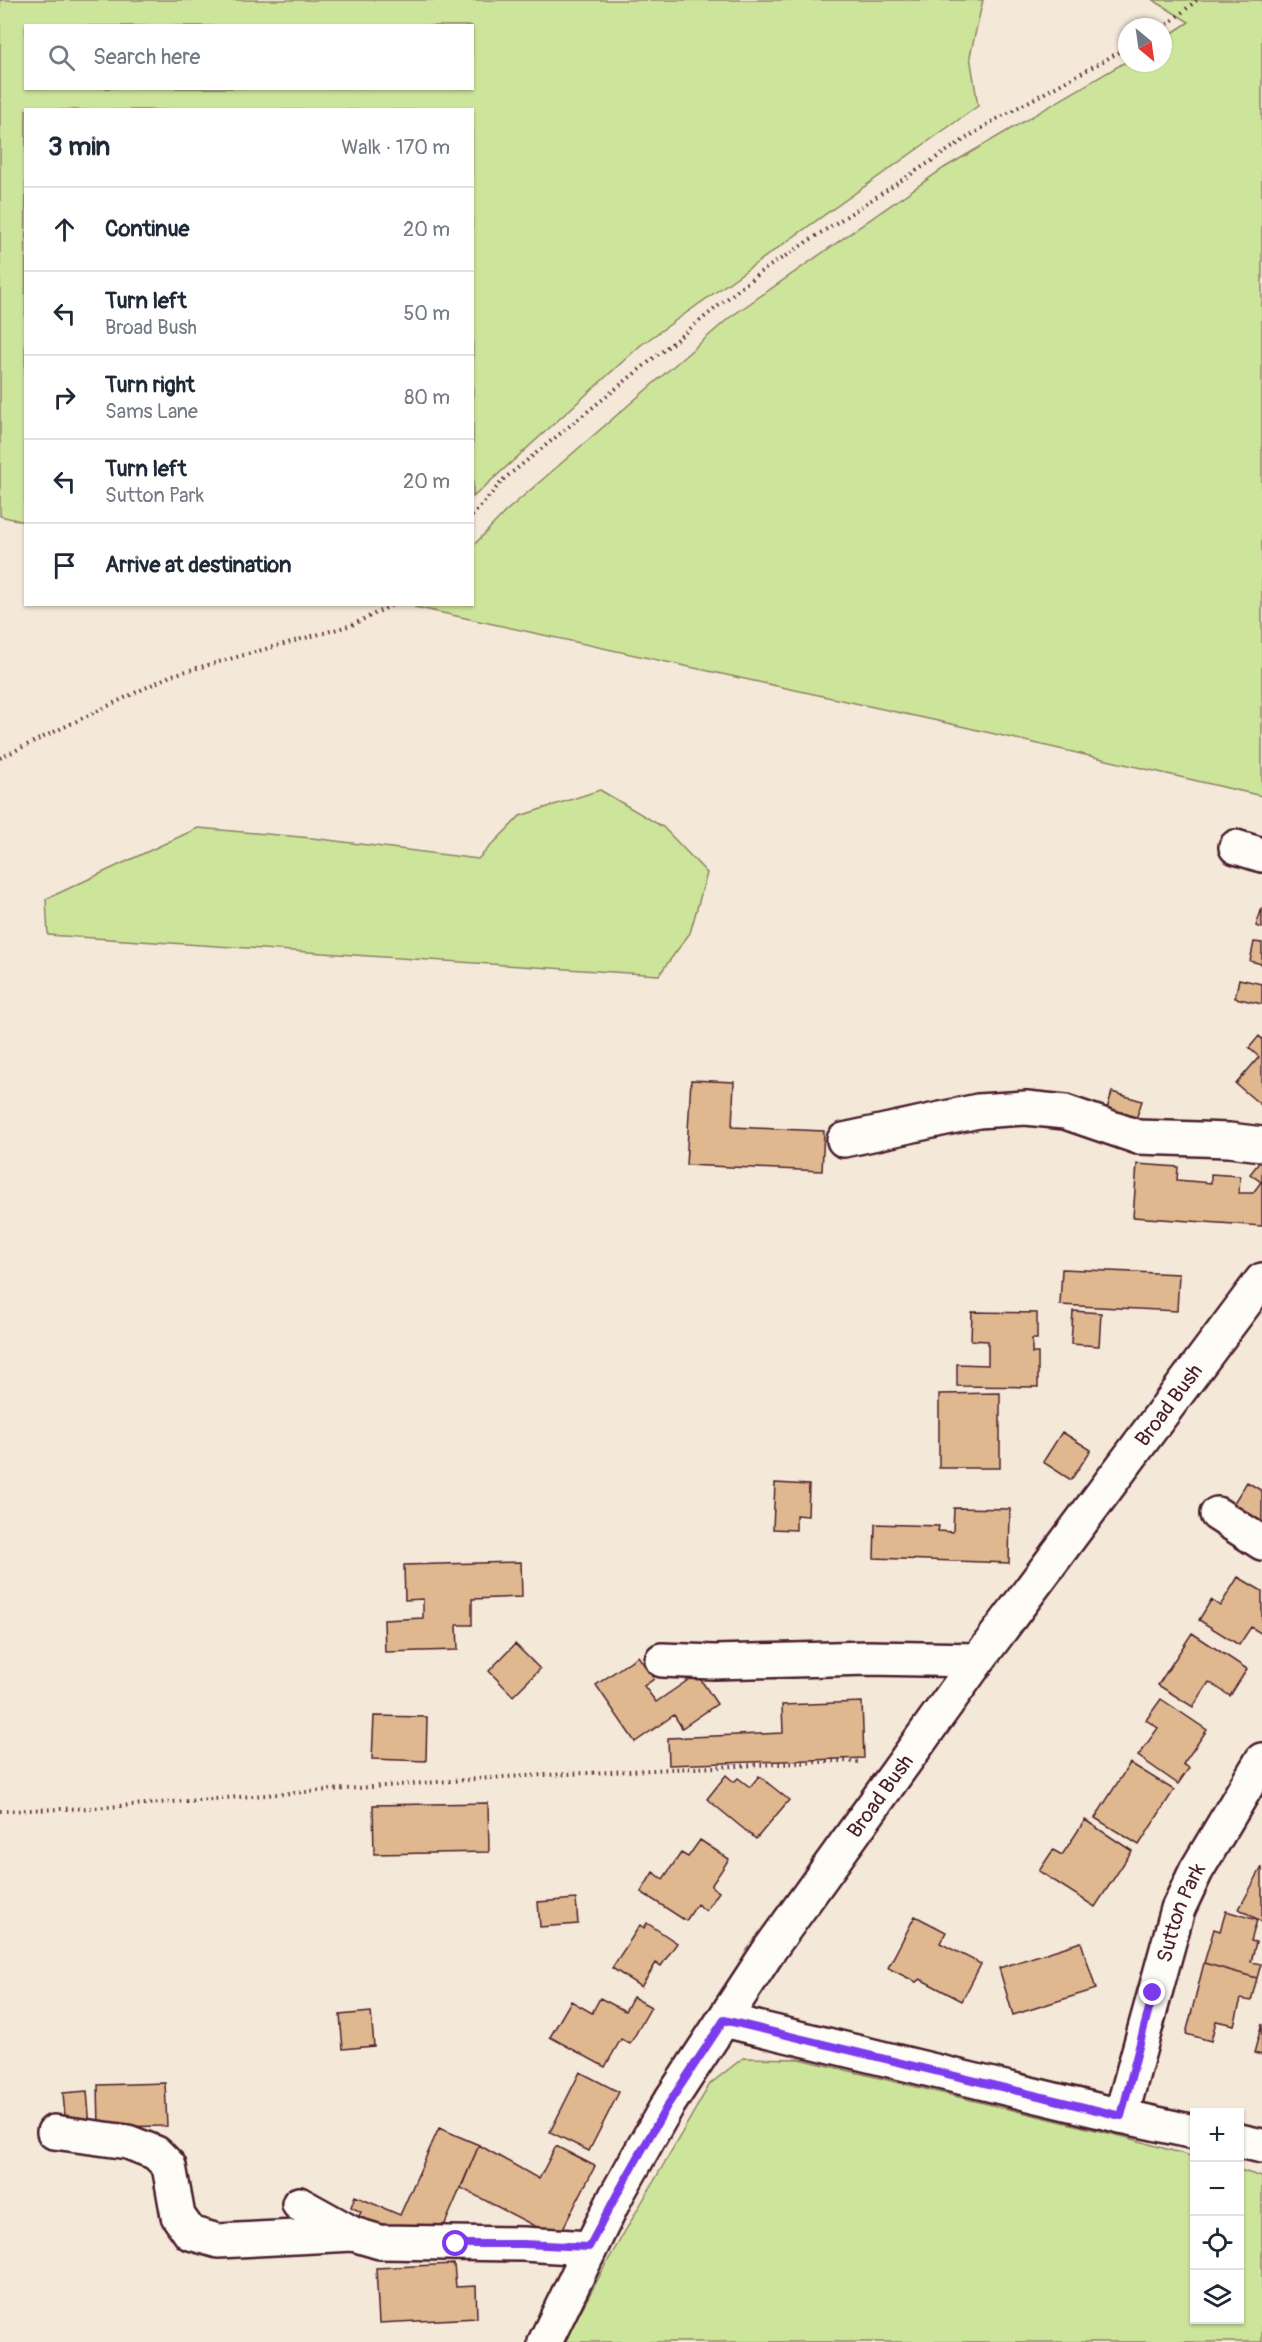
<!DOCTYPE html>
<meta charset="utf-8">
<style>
body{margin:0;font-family:Pangolin,sans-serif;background:#f6f6f7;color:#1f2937}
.controls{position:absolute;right:18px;bottom:18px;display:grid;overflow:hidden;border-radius:0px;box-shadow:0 2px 4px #0004}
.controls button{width:54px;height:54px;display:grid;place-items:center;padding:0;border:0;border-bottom:2px solid #e0e1e3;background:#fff;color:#1f2937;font:30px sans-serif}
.compass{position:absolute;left:1118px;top:18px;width:54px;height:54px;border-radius:50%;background:#fff;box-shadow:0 2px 4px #0004;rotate:151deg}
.stop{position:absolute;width:18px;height:18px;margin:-14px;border:4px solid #7c3aed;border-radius:50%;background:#fff}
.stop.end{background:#7c3aed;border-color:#fff;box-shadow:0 2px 6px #0008}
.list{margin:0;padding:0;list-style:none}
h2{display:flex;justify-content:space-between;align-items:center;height:78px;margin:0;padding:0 24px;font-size:26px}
h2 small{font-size:20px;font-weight:400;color:#747a83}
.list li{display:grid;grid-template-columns:39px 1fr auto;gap:18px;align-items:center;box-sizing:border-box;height:84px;padding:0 24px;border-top:2px solid #e0e1e3}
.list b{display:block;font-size:22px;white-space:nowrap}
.list p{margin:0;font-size:20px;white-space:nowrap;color:#747a83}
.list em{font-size:20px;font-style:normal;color:#747a83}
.icon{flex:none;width:33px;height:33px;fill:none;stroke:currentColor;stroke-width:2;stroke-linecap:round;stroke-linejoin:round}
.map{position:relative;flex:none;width:1262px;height:2342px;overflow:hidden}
.search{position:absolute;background:#fff;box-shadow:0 2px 4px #0004;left:24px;top:24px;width:450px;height:66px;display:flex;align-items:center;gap:15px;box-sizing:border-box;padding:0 21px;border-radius:0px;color:#747a83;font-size:22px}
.panel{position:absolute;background:#fff;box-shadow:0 2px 4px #0004;left:24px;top:108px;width:450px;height:498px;border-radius:0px}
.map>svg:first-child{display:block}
.green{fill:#cde59b;stroke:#8c8263;stroke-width:1.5;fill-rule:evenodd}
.building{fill:#dfb890;stroke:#4a1f2b;stroke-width:1.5}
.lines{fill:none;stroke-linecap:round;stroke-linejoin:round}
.minor-casing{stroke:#4a1f2b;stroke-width:38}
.major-casing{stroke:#4a1f2b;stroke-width:38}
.path{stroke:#4a1f2b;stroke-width:4;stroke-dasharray:1.5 4.5;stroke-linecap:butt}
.minor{stroke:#fdfcf7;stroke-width:33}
.major{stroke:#fdfcf7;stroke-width:33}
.route{stroke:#7c3aed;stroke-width:8}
.labels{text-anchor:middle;stroke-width:4.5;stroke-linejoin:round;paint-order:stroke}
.street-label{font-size:21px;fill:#4a1f2b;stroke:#fdfcf7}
</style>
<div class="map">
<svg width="1262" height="2342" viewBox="0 0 1262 2342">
<rect width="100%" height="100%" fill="#f4e8d8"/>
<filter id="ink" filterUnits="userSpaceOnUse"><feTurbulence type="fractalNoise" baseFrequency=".0167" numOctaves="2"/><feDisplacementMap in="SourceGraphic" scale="12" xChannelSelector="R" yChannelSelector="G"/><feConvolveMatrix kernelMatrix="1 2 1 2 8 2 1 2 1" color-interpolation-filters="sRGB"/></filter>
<g filter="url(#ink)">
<path class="green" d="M0,0H983L970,56L978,106L641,345L473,497L472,110H26L25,522L0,516ZM26,26H472V88H26Z
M1153,0H1262V796L956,725L415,607L418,604H472L473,546L505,512L729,318L944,168L1127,61V63H1163V39L1189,22Z
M600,790L663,827L707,873L690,933L659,975L48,935L46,899L198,828L312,838L478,859L520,816Z
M743,2058L800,2059L1129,2138L1194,2157V2320H1240V2170L1262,2177V2342H564L605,2266L710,2084Z"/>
<path class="building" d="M1262,908V928L1256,926Z
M1254,942L1262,943V964L1250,961Z
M1239,979L1262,984V1004L1235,998Z
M1259,1036L1262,1039V1106L1236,1084L1259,1057L1249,1048Z
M691,1080L734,1082L732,1127L824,1131L822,1171L686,1165Z
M1112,1092L1142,1101L1133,1128L1104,1119Z
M1262,1159V1226L1133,1217L1137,1164L1178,1167L1177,1180L1211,1183V1174L1240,1176L1239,1193H1253L1261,1182L1250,1174Z
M1062,1269L1179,1274L1177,1311L1060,1305Z
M1073,1311L1101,1313L1099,1346L1071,1344Z
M972,1312L1037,1313V1339H1032V1353H1038V1387L957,1386V1364L988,1365V1341L971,1340Z
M1000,1393V1468H939V1394Z
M1062,1432L1091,1450L1071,1480L1043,1462Z
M1247,1482L1262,1491V1523L1233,1504Z
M775,1483L809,1485L808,1516L796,1515V1530L773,1529Z
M954,1508L1010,1509L1009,1563L874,1558L875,1524L939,1526L938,1531L953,1532Z
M521,1562L522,1597L472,1599V1625H457L458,1650L385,1652L384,1620L423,1618V1599L405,1600L404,1565Z
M1238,1577L1262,1591V1634L1251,1627L1239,1645L1199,1620L1211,1600L1220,1606Z
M1192,1633L1247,1669L1230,1696L1209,1682L1193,1707L1158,1685Z
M515,1644L540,1669L513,1696L489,1671Z
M638,1656L654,1679L644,1686L656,1702L697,1674L717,1704L682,1728L674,1715L635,1742L596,1685Z
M1161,1699L1207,1730L1183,1764L1189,1768L1178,1784L1138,1756L1158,1728L1146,1720Z
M862,1702L864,1758L669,1765L668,1738L783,1733L782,1705Z
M374,1716L427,1717L426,1761L372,1759Z
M1130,1763L1174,1790L1139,1845L1095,1818Z
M726,1775L734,1782L738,1778L750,1787L759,1776L789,1800L756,1839L707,1799Z
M488,1803L489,1852L374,1854L373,1805Z
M1085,1820L1132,1851L1095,1907L1039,1871L1053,1850L1062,1855Z
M700,1840L729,1859L711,1886L719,1892L706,1911L697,1904L686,1921L641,1892L653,1872L663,1879L681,1853L688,1857Z
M1262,1867V1922L1239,1909Z
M576,1899L578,1924L540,1927L538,1902Z
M1226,1911L1257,1920L1251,1941L1256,1942L1251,1962L1261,1964L1257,1978L1204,1963L1214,1929L1220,1931Z
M915,1916L946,1932L940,1943L981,1964L962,2001L920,1979L916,1982L888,1968Z
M647,1923L677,1943L661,1966L656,1963L641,1987L612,1968L640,1925L644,1928Z
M1081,1942L1096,1989L1013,2015L999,1968Z
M1204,1963L1257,1978L1251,2001L1241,1999L1234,2025L1216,2021L1211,2041L1186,2034Z
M633,1997L651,2007L630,2044L621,2039L605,2067L550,2037L571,2001L592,2013L600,1998L625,2011Z
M371,2012L374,2046L343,2049L340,2015Z
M1262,2024V2055L1254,2053Z
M580,2072L619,2092L589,2151L550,2132Z
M165,2083L167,2126L99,2127L98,2085Z
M87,2091L90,2127L66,2129L63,2093Z
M439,2128L479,2145L438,2240L402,2237L358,2218L361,2212L351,2207L355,2196L400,2215Z
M479,2145L539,2179L556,2146L595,2166L558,2238L461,2188Z
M454,2264L456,2287L476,2286L477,2318L379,2323L376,2268Z"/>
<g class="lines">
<defs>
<g id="minor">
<path d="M1236,847L1262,855"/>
<path d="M844,1140L978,1111L1026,1108L1065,1112L1138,1137L1229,1140L1262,1144"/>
<path d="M1217,1514L1262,1543"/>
<path d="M662,1660L714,1662L869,1658L978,1660"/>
<path d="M724,2020L1121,2116L1194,2132"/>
<path id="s1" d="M1121,2116L1178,1909L1196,1871L1262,1760"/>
<path d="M54,2132L128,2142L156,2153L169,2166L178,2216L190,2233L218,2241L353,2234"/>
<path d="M1240,2141L1262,2146"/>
<path d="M299,2204L353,2234L380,2242L523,2244L589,2248"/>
</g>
<g id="major">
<path id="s2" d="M545,2342L616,2196L667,2106L770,1949L978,1660L1262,1280"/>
</g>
</defs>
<use href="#minor" class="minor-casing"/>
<use href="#major" class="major-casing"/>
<path class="path" d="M1163,28L1197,0
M472,516L504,479L759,273L993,121L1127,48
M0,758L172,675L352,625L394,604
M0,1811L93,1808L504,1777L842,1761L862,1762"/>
<use href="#minor" class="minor"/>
<use href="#major" class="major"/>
</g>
</g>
<g class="lines" filter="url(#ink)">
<path class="route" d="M456,2244H523L589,2247L616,2196L667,2106L724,2020L1121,2116L1153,1993"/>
</g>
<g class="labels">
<g class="street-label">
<text dy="7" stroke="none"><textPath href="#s2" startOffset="1128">Broad Bush</textPath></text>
<text dy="7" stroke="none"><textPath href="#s2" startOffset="642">Broad Bush</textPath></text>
<text dy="7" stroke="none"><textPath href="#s1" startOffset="212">Sutton Park</textPath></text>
</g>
</g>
</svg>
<div class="controls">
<button>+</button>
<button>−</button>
<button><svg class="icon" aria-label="locate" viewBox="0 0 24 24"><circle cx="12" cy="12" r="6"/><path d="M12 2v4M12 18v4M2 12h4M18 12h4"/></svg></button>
<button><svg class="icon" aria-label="layers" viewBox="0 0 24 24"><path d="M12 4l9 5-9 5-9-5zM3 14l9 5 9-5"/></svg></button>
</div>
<svg class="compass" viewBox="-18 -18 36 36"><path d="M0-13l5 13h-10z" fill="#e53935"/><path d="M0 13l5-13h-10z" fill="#747a83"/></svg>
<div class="stop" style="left:456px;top:2244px"></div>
<div class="stop end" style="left:1153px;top:1993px"></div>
<div class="search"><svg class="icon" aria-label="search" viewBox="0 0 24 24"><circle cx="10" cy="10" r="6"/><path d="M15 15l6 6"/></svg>Search here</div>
<section class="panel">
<h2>3 min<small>Walk · 170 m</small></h2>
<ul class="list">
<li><svg class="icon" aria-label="ahead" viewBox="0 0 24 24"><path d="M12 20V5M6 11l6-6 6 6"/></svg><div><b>Continue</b></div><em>20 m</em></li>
<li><svg class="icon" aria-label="left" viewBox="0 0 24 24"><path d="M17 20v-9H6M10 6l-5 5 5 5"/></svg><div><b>Turn left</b><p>Broad Bush</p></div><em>50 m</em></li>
<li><svg class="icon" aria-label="right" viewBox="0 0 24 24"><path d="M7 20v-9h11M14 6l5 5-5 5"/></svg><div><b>Turn right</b><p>Sams Lane</p></div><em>80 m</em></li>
<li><svg class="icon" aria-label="left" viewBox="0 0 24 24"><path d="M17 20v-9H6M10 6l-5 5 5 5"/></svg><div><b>Turn left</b><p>Sutton Park</p></div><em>20 m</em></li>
<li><svg class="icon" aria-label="arrive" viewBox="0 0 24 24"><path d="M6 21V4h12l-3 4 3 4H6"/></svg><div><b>Arrive at destination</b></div></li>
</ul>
</section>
</div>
